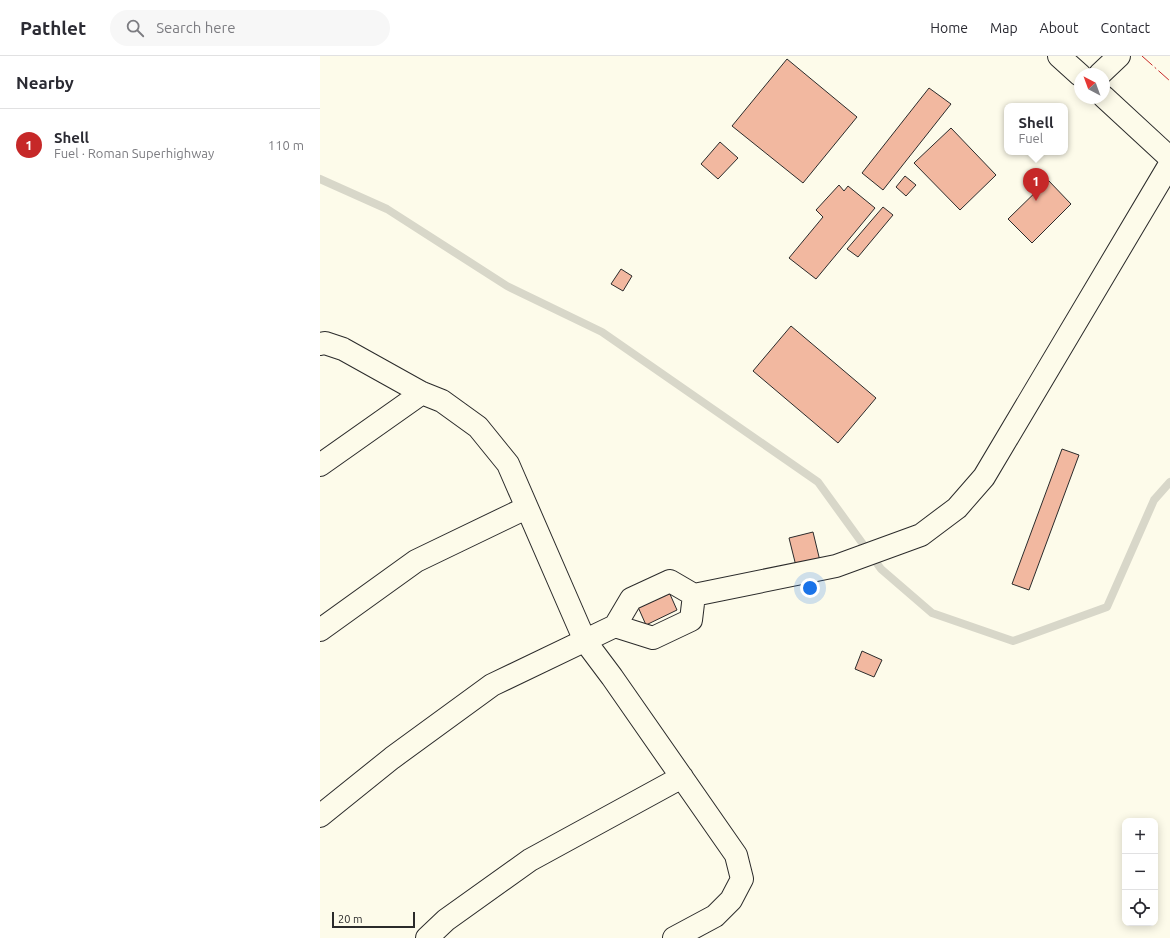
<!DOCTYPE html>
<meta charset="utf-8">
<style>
body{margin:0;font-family:Ubuntu,sans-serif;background:#f7f7f7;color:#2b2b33}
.controls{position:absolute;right:12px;bottom:12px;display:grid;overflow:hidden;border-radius:8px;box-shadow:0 2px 10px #0003}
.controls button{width:36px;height:36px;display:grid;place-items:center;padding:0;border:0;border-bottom:1px solid #e1e1e2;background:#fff;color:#2b2b33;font:20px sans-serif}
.compass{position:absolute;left:754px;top:12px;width:36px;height:36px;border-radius:50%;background:#fff;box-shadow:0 2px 10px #0003;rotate:319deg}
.scale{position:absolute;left:12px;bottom:10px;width:83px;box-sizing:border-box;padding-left:4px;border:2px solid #2b2b2b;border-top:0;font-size:11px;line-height:14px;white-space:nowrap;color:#2b2b2b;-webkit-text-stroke:3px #fdfbea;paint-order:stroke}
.you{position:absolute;left:490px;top:532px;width:14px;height:14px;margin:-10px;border:3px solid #fff;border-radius:50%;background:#1a73e8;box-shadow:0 0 0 6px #1a73e833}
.badge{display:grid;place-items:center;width:26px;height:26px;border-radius:50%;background:#c62828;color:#fff;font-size:13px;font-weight:700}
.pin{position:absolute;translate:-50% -33px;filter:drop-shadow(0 1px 2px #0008)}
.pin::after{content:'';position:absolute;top:21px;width:14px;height:12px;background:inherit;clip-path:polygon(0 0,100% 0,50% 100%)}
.popup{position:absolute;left:684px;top:47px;width:64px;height:52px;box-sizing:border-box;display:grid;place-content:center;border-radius:8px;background:#fff;filter:drop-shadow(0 1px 3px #0005);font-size:13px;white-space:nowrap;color:#7c7c81}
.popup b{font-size:15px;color:#2b2b33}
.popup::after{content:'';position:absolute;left:50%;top:100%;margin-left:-8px;border:8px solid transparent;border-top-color:#fff}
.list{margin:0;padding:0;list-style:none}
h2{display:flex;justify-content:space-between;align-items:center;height:52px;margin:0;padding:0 16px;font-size:17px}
h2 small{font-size:13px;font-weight:400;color:#7c7c81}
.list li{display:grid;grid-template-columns:26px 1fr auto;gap:12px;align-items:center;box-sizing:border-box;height:72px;padding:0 16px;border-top:1px solid #e1e1e2}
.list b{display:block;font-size:15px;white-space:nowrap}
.list p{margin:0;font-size:13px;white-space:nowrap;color:#7c7c81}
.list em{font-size:13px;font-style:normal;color:#7c7c81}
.icon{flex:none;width:22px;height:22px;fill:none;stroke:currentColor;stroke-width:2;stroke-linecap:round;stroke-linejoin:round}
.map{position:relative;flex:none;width:850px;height:882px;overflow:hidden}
header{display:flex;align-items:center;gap:24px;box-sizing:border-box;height:56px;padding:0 20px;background:#fff;border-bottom:1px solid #e1e1e2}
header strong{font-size:19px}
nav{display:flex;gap:22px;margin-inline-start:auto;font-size:14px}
.search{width:280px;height:36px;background:#f7f7f7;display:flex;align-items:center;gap:10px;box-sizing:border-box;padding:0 14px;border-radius:22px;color:#7c7c81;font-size:15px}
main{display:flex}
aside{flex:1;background:#fff}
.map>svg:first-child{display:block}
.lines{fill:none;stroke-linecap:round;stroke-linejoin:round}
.stream{stroke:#d8d7c9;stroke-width:8}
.building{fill:#f2b8a0;stroke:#2b2b2b}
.minor-casing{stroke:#2b2b2b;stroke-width:24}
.major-casing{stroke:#2b2b2b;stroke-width:24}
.minor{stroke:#fdfbea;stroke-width:22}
.major{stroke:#fdfbea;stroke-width:22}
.power{stroke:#c62828;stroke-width:1;stroke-dasharray:14 3 2 3;stroke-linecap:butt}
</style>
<header>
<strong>Pathlet</strong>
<div class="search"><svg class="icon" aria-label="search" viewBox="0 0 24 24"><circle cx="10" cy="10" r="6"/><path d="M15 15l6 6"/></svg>Search here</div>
<nav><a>Home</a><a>Map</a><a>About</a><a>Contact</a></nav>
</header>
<main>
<aside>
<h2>Nearby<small></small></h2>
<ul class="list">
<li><span class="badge">1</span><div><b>Shell</b><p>Fuel · Roman Superhighway</p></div><em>110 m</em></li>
</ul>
</aside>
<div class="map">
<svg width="850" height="882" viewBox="0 0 850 882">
<rect width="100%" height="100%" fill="#fdfbea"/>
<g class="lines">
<path class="stream" d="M0,123L67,153L187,230L282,276L498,426L561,513L612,557L693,585L787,551L834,444L850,426"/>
</g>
<path class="building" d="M467,3L537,61L483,127L412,70Z
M609,32L631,48L563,134L542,117Z
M631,72L676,119L640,154L594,107Z
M400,86L418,102L398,123L381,108Z
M585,120L596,129L586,140L576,131Z
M728,124L751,148L712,187L688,163Z
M519,129L524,135L528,130L555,152L496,223L469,202L503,161L496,154Z
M563,151L573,159L538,201L527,193Z
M301,213L312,220L303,235L291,228Z
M471,270L556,342L518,387L433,315Z
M742,393L759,399L709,534L692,528Z
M493,476L500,505L476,510L469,482Z
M349,536L357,554L326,569L318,551Z
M542,595L562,604L554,621L535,613Z"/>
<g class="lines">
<defs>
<path id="minor" d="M780,18L799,0
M0,288L5,287L23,293L102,337L122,345L158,371L188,408L265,585L292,621L416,799L422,823L411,844L395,860L354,882
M0,409L102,337
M295,570L333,582L371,564L374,539
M0,574L96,505L206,452
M0,760L72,702L172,629L295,570L311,543L350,525L374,539L516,510L601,479L637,452L664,421L850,108
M107,882L126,864L210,804L362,721"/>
<path id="major" d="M739,0L760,19
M784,41L850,102"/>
</defs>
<use href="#minor" class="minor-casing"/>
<use href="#major" class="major-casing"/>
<use href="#minor" class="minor"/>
<use href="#major" class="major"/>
<path class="power" d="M822,0L850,25"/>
</g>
</svg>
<div class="controls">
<button>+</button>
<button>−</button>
<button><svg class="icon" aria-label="locate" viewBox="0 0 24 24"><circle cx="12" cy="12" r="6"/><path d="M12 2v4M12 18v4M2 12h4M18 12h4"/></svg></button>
</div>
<svg class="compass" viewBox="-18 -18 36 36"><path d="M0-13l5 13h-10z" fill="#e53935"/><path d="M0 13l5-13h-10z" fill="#7c7c81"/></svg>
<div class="scale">20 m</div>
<div class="you"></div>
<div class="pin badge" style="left:716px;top:145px">1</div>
<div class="popup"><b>Shell</b>Fuel</div>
</div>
</main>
